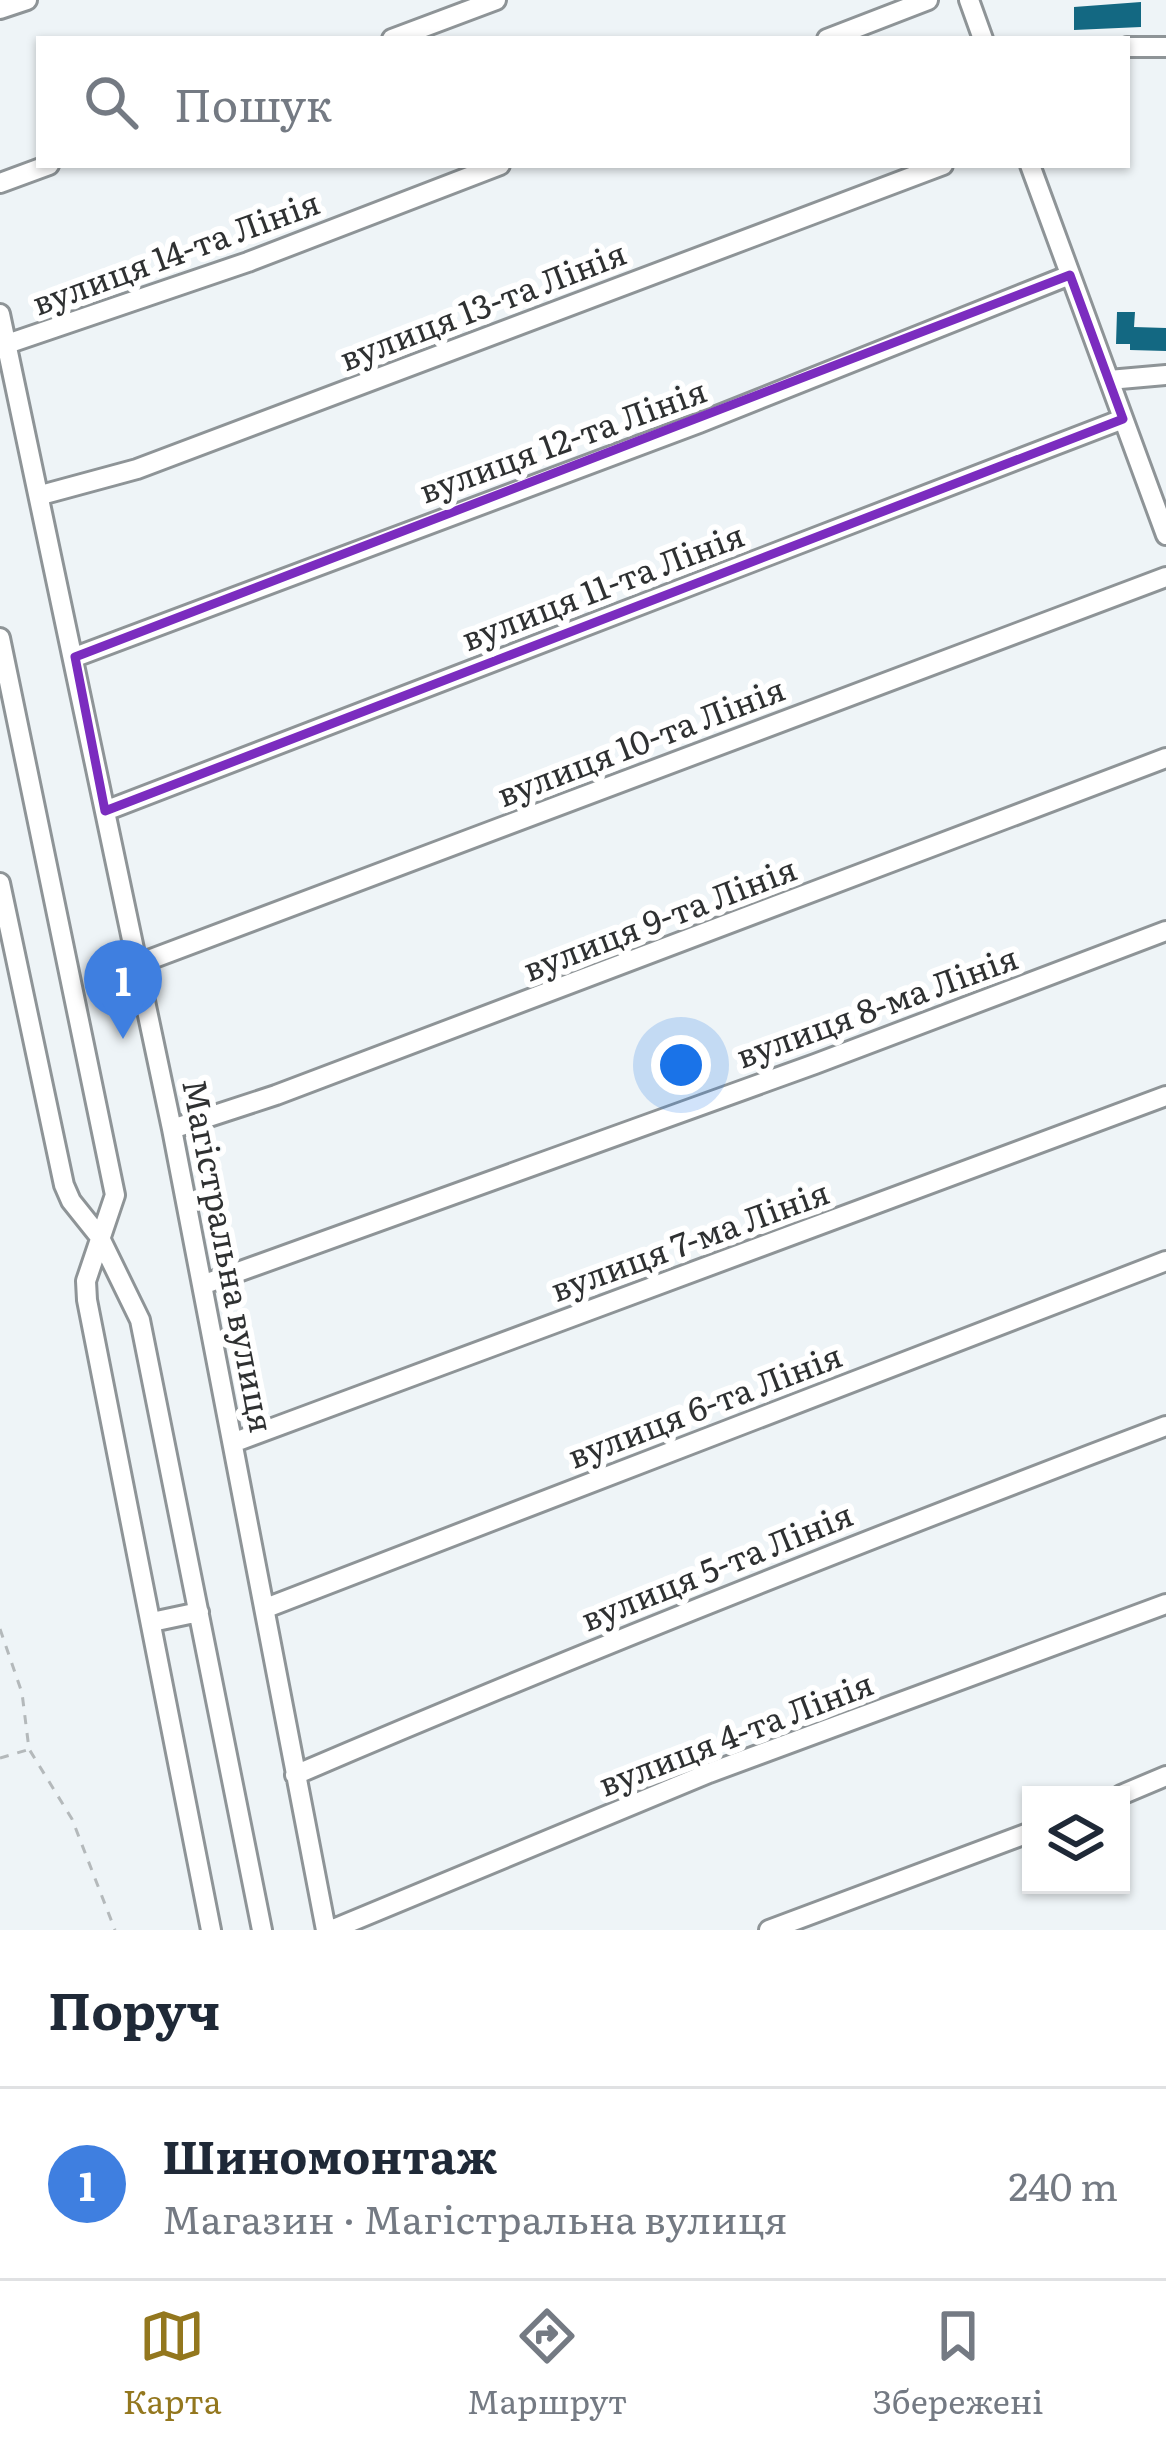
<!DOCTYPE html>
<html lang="uk">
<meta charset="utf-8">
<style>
body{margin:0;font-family:Literata,serif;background:#f2f2f3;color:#1f2937}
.controls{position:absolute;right:36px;bottom:36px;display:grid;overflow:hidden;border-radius:0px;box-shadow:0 3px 9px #0004}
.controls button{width:108px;height:108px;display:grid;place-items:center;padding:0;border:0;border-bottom:3px solid #e0e1e3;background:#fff;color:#1f2937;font:60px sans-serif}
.you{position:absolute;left:681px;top:1065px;width:42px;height:42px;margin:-30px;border:9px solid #fff;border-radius:50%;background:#1a73e8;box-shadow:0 0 0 18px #1a73e833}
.badge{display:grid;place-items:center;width:78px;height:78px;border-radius:50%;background:#93771e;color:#fff;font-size:39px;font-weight:700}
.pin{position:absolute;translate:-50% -99px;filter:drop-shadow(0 3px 6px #0008)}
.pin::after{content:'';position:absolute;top:63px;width:42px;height:36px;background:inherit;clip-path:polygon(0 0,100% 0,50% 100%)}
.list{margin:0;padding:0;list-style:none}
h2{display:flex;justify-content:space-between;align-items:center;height:156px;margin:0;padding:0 48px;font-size:51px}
h2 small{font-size:39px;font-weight:400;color:#747a83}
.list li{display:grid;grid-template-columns:78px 1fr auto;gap:36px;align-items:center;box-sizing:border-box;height:192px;padding:0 48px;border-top:3px solid #e0e1e3}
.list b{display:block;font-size:45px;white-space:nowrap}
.list p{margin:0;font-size:39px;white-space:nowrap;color:#747a83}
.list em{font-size:39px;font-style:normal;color:#747a83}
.icon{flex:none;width:66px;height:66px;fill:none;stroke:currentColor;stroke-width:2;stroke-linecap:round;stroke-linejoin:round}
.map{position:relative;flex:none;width:1166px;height:1930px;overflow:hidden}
.search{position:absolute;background:#fff;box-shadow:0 3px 9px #0004;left:36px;right:36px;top:36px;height:132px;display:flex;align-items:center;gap:30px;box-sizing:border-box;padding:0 42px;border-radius:0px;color:#747a83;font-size:45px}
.sheet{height:348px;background:#fff}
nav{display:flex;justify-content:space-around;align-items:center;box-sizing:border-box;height:168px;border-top:3px solid #e0e1e3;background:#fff;font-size:33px;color:#747a83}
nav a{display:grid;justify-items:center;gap:6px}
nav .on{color:#93771e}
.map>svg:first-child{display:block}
.building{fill:#136882}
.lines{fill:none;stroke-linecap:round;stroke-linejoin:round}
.minor-casing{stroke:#8e9497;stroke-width:24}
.path{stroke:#b4b9bb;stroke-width:3;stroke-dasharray:9 9;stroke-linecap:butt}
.minor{stroke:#fff;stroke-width:18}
.marked{fill:none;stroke:#7b2cbf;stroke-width:9;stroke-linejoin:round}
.labels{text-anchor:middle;stroke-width:12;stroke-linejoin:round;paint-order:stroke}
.street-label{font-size:33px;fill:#2f3132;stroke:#fff}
</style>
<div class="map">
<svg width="1166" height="1930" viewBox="0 0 1166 1930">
<rect width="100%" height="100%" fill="#eef4f7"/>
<path class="building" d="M1141,2V27L1074,30V7Z
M1117,312H1135L1134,327L1166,328V351L1130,350V344H1116Z"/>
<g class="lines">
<defs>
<path id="minor" d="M969,0L983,39
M0,9L27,0
M392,39L496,0
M827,39L928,0
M1127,47H1166
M1030,165L1166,535
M0,183L49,165
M0,314L172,1129L326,1930
M7,344L248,262L500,165
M1109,380L1166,375
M41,495L137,469L943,165
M0,638L115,1195L86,1281L87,1300L211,1930
M75,657L699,423L1070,275
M105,811L1123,419
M0,883L64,1185L71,1201L99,1236L140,1320L262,1930
M138,964L1166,577
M172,1129L276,1095L1166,758
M202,1285L815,1064L1166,931
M235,1442L1166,1096
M266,1608L1166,1261
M152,1622L199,1612
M295,1775C582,1652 873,1537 1166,1426
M1121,1795L1166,1776
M331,1930L709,1773L1166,1604
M769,1930L1031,1832"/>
</defs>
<use href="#minor" class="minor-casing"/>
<path class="path" d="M0,1629L22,1693L29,1749L72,1819L115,1930
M0,1758L27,1750"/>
<use href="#minor" class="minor"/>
</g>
<path class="marked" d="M1070,275L1123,419L105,811L75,657Z"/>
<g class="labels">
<g class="street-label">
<text transform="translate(176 253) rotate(-20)" y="12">вулиця 14-та Лінія</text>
<text transform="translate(483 306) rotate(-21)" y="12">вулиця 13-та Лінія</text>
<text transform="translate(563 441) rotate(-20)" y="12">вулиця 12-та Лінія</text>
<text transform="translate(603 587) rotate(-21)" y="12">вулиця 11-та Лінія</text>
<text transform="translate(641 742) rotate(-21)" y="12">вулиця 10-та Лінія</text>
<text transform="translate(660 919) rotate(-21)" y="12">вулиця 9-та Лінія</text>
<text transform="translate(877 1007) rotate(-20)" y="12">вулиця 8-ма Лінія</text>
<text transform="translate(690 1241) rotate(-20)" y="12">вулиця 7-ма Лінія</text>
<text transform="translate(228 1256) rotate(79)" y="12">Магістральна вулиця</text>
<text transform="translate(705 1406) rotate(-21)" y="12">вулиця 6-та Лінія</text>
<text transform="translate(717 1567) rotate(-22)" y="12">вулиця 5-та Лінія</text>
<text transform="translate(736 1734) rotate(-21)" y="12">вулиця 4-та Лінія</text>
</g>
</g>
</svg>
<div class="controls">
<button><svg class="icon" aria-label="layers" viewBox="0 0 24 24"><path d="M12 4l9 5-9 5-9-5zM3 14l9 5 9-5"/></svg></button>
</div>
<div class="you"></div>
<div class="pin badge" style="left:123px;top:1039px;background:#3f7fe0">1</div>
<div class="search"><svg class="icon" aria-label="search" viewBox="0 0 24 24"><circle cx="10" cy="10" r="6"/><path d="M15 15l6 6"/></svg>Пошук</div>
</div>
<section class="sheet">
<h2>Поруч<small></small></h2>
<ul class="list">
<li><span class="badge" style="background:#3f7fe0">1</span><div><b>Шиномонтаж</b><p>Магазин · Магістральна вулиця</p></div><em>240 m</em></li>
</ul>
</section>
<nav>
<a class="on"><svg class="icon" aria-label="map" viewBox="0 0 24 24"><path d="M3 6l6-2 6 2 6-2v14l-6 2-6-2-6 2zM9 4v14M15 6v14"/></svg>Карта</a>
<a><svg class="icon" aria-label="directions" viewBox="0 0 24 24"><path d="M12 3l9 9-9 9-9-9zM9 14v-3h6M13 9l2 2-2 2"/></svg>Маршрут</a>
<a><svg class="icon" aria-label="saved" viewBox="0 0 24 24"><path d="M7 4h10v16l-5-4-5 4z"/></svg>Збережені</a>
</nav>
